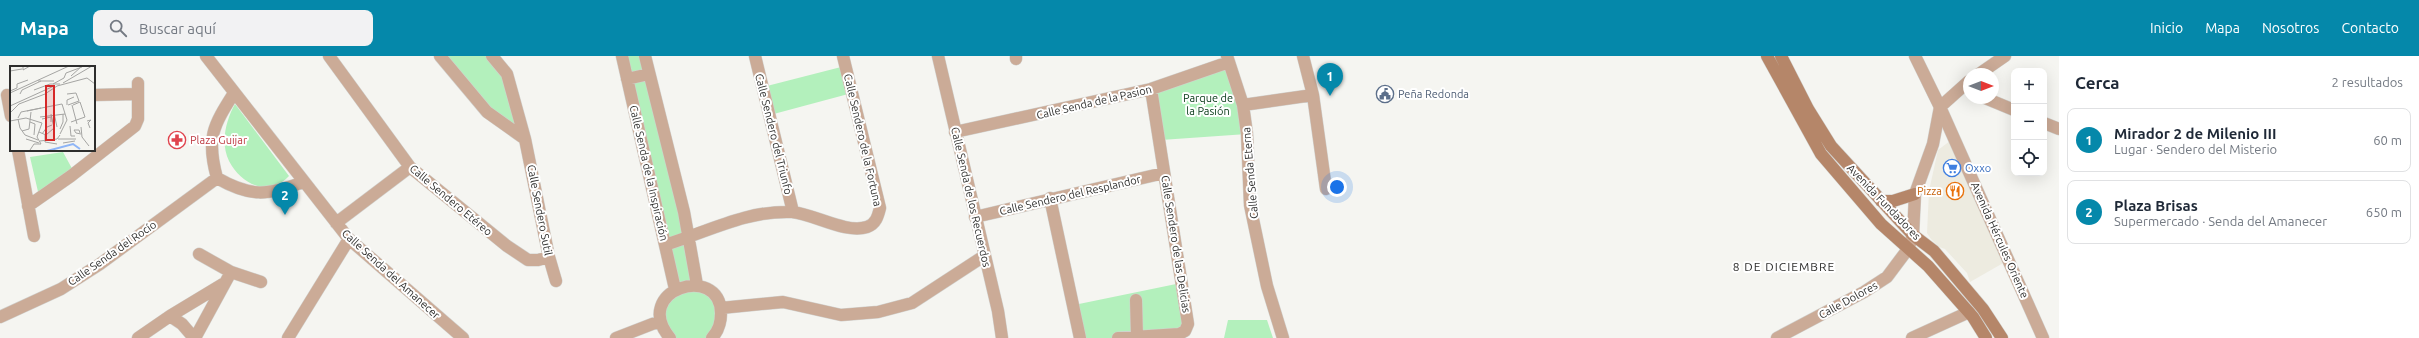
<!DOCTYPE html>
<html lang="es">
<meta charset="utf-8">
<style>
body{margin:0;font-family:Ubuntu,sans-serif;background:#f2f2f3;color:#1f2937}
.controls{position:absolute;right:12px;top:12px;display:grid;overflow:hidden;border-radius:8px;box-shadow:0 4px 16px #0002}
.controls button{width:36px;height:36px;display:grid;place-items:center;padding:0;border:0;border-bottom:1px solid #e0e1e3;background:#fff;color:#1f2937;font:20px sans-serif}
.compass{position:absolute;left:1963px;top:12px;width:36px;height:36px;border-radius:50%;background:#fff;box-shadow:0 4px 16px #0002;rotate:90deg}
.you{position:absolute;left:1337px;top:131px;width:14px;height:14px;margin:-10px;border:3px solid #fff;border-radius:50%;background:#1a73e8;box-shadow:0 0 0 6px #1a73e833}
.badge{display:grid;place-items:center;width:26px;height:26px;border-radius:50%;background:#0588aa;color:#fff;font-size:13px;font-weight:700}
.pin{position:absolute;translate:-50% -33px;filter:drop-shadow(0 1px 2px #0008)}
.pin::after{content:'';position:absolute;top:21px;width:14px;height:12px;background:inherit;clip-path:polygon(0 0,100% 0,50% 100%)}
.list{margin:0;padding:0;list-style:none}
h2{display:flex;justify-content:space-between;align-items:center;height:52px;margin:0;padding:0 16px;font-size:17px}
h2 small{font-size:13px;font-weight:400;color:#747a83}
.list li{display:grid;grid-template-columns:26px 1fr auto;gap:12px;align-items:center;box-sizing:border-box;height:64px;margin:0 8px 8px;padding:0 8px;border:1px solid #e0e1e3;border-radius:8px}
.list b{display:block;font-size:15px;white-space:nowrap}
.list p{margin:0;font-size:13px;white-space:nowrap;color:#747a83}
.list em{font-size:13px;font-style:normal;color:#747a83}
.icon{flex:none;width:22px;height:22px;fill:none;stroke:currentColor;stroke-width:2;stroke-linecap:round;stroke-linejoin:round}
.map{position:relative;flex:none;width:2059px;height:282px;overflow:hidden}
header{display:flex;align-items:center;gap:24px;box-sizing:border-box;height:56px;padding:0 20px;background:#0588aa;color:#fff}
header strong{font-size:19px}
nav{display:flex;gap:22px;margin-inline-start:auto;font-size:14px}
.search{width:280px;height:36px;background:#f2f2f3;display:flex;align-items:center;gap:10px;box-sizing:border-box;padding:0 14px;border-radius:8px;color:#747a83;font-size:15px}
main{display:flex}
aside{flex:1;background:#fff}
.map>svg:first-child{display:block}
.built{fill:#edebe0}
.green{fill:#b3f0bc}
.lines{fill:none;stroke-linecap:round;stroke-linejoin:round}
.minor-casing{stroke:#d1d1ce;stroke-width:13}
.tertiary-casing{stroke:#d1d1ce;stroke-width:13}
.secondary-casing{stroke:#d1d1ce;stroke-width:13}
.minor{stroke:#cbab97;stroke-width:12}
.tertiary{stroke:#cbab97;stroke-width:12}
.secondary{stroke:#b58669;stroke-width:12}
.labels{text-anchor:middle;stroke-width:4;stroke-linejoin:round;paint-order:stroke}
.service-label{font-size:11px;fill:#4e5e75;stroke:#fff;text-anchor:start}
.park-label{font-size:11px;fill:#053815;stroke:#fff}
.street-label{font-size:11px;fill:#2e2e2d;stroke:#fff}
.health-label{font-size:11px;fill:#be3a42;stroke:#fff;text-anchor:start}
.shop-label{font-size:11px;fill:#366cbe;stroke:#fff;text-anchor:start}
.food-label{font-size:11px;fill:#c56008;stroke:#fff;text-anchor:end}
.neighbourhood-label{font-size:12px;letter-spacing:1px;fill:#2e2e2d;stroke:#fff}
.inset-river{fill:none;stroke:#8eb5f7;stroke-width:2}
.inset-road{fill:none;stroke:#a5a5a3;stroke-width:1}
.view{fill:#d62828;fill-opacity:0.15;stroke:#d62828;stroke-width:2}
.inset-edge{fill:none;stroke:#2e2e2d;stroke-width:2}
</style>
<header>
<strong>Mapa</strong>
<div class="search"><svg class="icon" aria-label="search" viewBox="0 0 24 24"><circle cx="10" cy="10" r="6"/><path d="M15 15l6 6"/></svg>Buscar aquí</div>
<nav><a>Inicio</a><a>Mapa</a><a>Nosotros</a><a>Contacto</a></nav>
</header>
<main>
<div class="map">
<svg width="2059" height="282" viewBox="0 0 2059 282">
<rect width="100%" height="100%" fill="#f5f5f1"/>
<path class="built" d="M1950,85L2005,206L1970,226L1967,217L1945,193L1939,191L1931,183L1927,177L1929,135L1938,94Z"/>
<path class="green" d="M440,0H492L507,18L525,83L487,56Z
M622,0H645L697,229L718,246L712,282H670L660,265L675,233Z
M1229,6L1247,78L1161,84L1151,33Z
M845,10L852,37L770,59L763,31Z
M235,48L289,120C268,142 241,128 229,105C220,87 226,64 235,48Z
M63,96L75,118L39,140L30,101Z
M1181,227L1187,272L1118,282H1080L1074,249Z
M1228,264H1267L1273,282H1224Z"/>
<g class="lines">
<defs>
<path id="minor" d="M206,0L349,183L463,282
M329,0L410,111L507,190L528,204H538L549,201
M440,0L487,56L525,83
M492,0L507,18L525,83L549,201L556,225
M622,0L675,233
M645,0L684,156L697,229
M755,0L793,156
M938,0L998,255L1002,282
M1016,0V3
M1227,0L1243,49L1247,78L1250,149L1267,230L1283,282
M1303,0L1313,39L1326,133
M1979,18L2005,0
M627,23L649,18
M1969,25L1940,51L2043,282
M234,37C213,70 206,82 217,122C250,141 267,140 303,126
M7,39L11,60
M94,39L136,38
M1985,42L2014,54
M1243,49L1313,39
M2044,67L2059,73
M955,76L1151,33L1229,6
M18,94L34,180
M1050,142L1080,282
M28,150L71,120L135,70L138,63V27
M975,161L1164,117
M336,167L410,111
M665,189C707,176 747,154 792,156C814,158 846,178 867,171C876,168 878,160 880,152L843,0
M199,198L231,216L261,226
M1136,244L1137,281
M721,252L783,246L841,259L878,256L912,247L984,200
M170,260L182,268L194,282
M0,261L61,233L100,208L217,122
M138,282L170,260L223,228
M195,282L231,216
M288,282L349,183
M616,282L660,265
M670,282C630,234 720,206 721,257C721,267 719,274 712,282
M1118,282L1179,278L1185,275L1188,268L1151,33
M1777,282L1864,236L1887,221L1908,193
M1912,282L1969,256"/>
<path id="tertiary" d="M1908,193L1913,179L1915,138L1933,88L1940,51L1915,0"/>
<path id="secondary" d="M1767,0L1821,98L1881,168L1928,210L1973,261L1986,282
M1781,0L1808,53L1831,90L1913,179L1934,195L1983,253L2002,282
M1881,145H1893L1915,138"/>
</defs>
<use href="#minor" class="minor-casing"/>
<use href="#tertiary" class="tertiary-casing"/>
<use href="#secondary" class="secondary-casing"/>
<use href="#minor" class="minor"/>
<use href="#tertiary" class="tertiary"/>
<use href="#secondary" class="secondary"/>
</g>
<defs>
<symbol id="civic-ring" viewBox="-11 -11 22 22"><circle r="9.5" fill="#fff" stroke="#5c6f8a" stroke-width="1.5"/><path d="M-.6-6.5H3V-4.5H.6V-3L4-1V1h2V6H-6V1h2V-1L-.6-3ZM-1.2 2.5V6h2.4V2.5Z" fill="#5c6f8a"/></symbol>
<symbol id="pharmacy-ring" viewBox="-11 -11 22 22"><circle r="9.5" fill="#fff" stroke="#e0444e" stroke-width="1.5"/><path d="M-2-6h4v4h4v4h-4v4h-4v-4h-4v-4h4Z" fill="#e0444e"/></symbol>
<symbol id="supermarket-ring" viewBox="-11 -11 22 22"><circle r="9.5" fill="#fff" stroke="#3f7fe0" stroke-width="1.5"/><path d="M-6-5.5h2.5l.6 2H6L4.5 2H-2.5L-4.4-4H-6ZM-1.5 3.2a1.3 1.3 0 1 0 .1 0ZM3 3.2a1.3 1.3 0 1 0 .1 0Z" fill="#3f7fe0"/></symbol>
<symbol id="restaurant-ring" viewBox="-11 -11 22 22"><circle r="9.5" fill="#fff" stroke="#e8710a" stroke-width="1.5"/><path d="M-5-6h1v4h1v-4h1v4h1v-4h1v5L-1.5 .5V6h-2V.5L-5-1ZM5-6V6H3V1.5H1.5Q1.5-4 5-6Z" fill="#e8710a"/></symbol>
</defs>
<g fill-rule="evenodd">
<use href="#civic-ring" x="1375" y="28" width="20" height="20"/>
<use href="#pharmacy-ring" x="167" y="74" width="20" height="20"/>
<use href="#supermarket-ring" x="1942" y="102" width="20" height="20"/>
<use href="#restaurant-ring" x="1945" y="125" width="20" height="20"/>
</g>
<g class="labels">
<g class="service-label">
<text x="1398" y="42">Peña Redonda</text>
</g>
<g class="park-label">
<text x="1208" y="46">Parque de<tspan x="1208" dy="13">la Pasión</tspan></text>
</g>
<g class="street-label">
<text transform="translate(1094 46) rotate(-13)" y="4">Calle Senda de la Pasion</text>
<text transform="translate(774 78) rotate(76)" y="4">Calle Sendero del Triunfo</text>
<text transform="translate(863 84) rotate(77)" y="4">Calle Sendero de la Fortuna</text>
<text transform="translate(649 117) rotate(77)" y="4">Calle Senda de la Inspiración</text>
<text transform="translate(1250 117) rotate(-95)" y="4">Calle Senda Eterna</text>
<text transform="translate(1070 139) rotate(-13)" y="4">Calle Sendero del Resplandor</text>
<text transform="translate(971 141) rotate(77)" y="4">Calle Senda de los Recuerdos</text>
<text transform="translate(451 144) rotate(40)" y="4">Calle Sendero Etéreo</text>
<text transform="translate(1884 146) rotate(46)" y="4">Avenida Fundadores</text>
<text transform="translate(540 154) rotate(79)" y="4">Calle Sendero Sutil</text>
<text transform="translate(2000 184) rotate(66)" y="4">Avenida Hércules Oriente</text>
<text transform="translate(1176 188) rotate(81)" y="4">Calle Sendero de las Delicias</text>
<text transform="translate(112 197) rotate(-35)" y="4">Calle Senda del Rocío</text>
<text transform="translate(391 218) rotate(42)" y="4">Calle Senda del Amanecer</text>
<text transform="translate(1848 244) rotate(-29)" y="4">Calle Dolores</text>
</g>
<g class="health-label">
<text x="190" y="88">Plaza Guijar</text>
</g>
<g class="shop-label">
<text x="1965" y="116">Oxxo</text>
</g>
<g class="food-label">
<text x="1942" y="139">Pizza</text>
</g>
<g class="neighbourhood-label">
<text x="1784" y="215">8 DE DICIEMBRE</text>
</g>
</g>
<g transform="translate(10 10)">
<rect width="85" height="85" fill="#f5f5f1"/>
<path class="inset-river" d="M37,85L63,78L70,83"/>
<path class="inset-road" d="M13,0V4L20,0M0,5L12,3M61,10L72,0M28,15H44M53,17L82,0M43,18L54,12L56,7L72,1M24,24L40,18H50M0,25L7,22V18L18,14M0,27L59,0M10,28L12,24L31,15M57,28L66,27L69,35L58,39M57,39V34L64,31M62,39L67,58M0,40L44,20M17,45L31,42M0,47L9,38L35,28L47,20L77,12L85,18M44,47L47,61M30,51L55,48M8,52L11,46L52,38L57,54L50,68M8,53L10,62L15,69L28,74M32,53L41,51V56M0,55L16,52L32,57L27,71L31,78H24L20,84M77,55L81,54L78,57L80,62M20,56L25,58L24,69M61,56L75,51L70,36L63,39M60,60L61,70H65M71,61L72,71L79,80M50,63L53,56V48M12,65L19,63L21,46M29,66L36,69L44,62L41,48M70,67L69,64H64L66,67L71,68M32,68L37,61L42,59M35,69V76L47,78M16,73L29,77M48,73H66M30,75L47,73L50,69M53,77L65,75"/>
<path class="view" d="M36,20H44V74H36Z"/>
<rect width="85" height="85" class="inset-edge"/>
</g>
</svg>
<div class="controls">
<button>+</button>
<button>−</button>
<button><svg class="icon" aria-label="locate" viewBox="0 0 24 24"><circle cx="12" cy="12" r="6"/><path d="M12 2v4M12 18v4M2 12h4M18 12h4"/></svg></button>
</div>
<svg class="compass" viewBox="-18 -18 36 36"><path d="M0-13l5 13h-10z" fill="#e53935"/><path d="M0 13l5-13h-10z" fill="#747a83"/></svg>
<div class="you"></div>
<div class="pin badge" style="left:1330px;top:40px">1</div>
<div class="pin badge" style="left:285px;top:159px">2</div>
</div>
<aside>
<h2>Cerca<small>2 resultados</small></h2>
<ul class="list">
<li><span class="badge">1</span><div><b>Mirador 2 de Milenio III</b><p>Lugar · Sendero del Misterio</p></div><em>60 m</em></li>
<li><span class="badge">2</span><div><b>Plaza Brisas</b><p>Supermercado · Senda del Amanecer</p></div><em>650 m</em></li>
</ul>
</aside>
</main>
